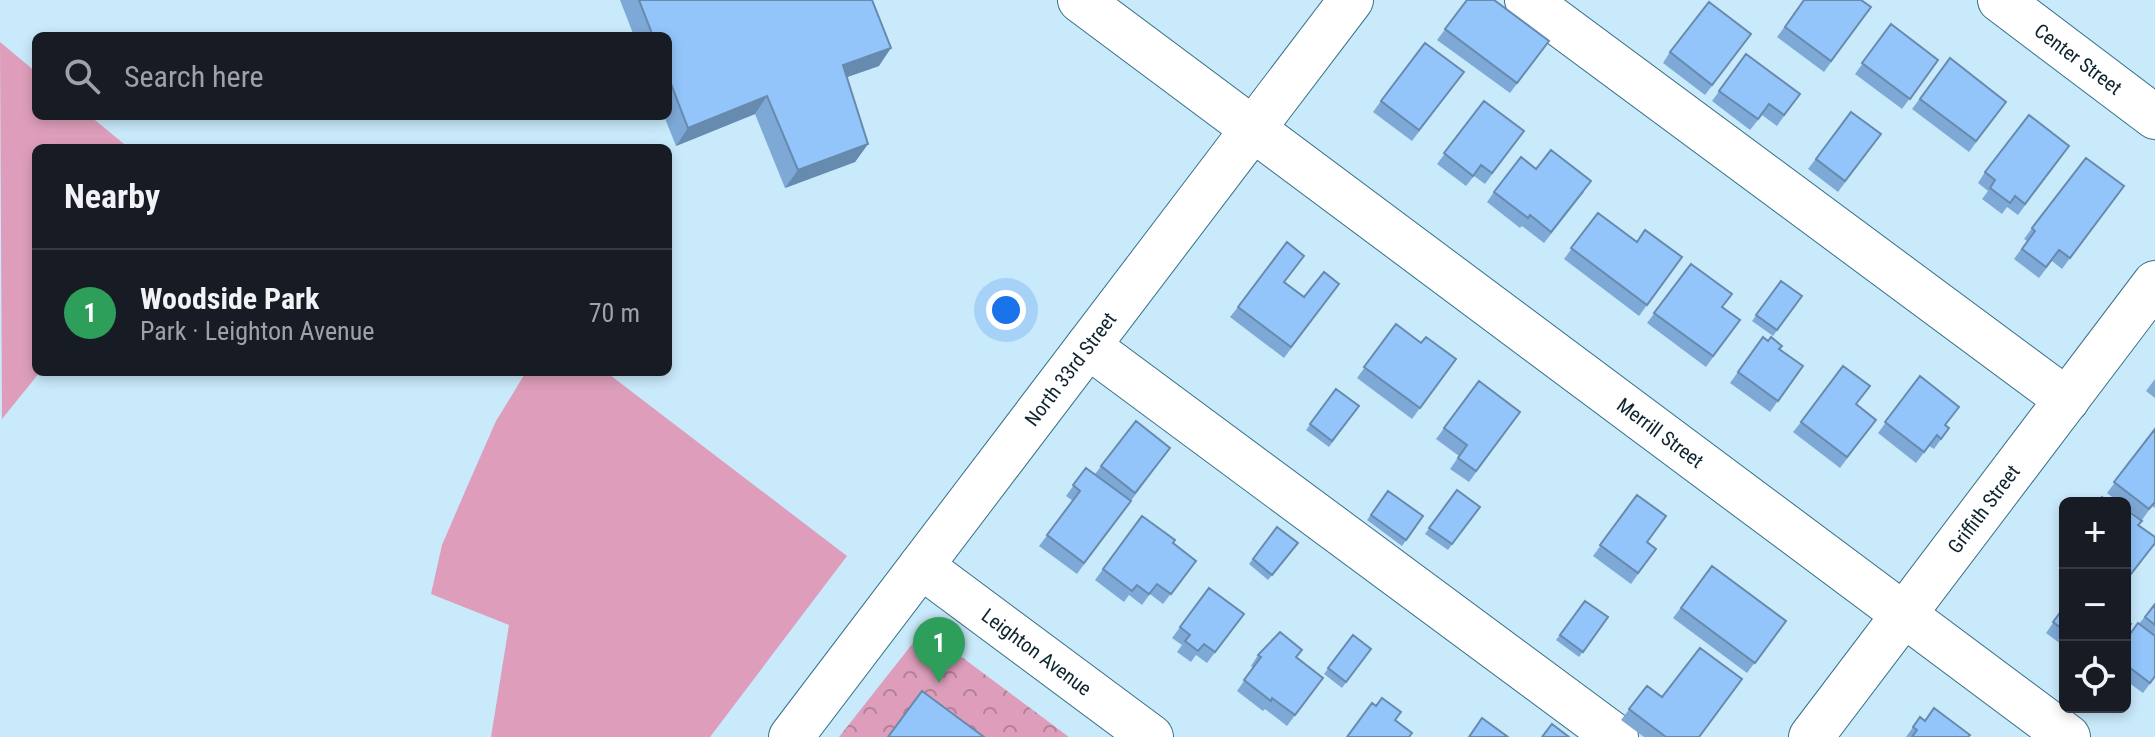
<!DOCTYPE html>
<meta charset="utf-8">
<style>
body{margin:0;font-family:"Roboto Condensed",sans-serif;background:#242831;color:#f1f3f6}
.controls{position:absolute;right:24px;bottom:24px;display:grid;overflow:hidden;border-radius:12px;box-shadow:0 4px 12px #0003}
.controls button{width:72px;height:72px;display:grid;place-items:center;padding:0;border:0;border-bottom:2px solid #363941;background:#171b24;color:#f1f3f6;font:40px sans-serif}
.you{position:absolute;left:1006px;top:310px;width:28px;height:28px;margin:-20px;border:6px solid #fff;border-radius:50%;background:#1a73e8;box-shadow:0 0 0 12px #1a73e833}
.badge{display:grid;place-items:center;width:52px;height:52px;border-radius:50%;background:#bc5c17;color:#fff;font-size:26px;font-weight:700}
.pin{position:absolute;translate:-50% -66px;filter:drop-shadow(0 2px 4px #0008)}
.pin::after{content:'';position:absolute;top:42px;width:28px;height:24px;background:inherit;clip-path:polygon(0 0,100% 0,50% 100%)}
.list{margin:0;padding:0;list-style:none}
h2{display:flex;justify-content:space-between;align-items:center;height:104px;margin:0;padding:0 32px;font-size:34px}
h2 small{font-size:26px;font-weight:400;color:#9ea1a6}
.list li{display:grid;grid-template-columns:52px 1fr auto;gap:24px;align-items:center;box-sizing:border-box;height:128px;padding:0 32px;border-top:2px solid #363941}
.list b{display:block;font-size:30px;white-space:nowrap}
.list p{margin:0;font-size:26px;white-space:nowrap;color:#9ea1a6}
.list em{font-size:26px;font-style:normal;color:#9ea1a6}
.icon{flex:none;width:44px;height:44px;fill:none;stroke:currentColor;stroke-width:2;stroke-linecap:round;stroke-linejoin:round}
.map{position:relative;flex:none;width:2155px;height:737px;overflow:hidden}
.search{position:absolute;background:#171b24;box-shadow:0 4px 12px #0003;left:32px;top:32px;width:640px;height:88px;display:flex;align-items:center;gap:20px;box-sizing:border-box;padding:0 28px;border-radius:12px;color:#9ea1a6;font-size:30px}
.panel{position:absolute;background:#171b24;box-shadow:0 4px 12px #0003;left:32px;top:144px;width:640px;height:232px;border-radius:12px}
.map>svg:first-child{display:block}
.grass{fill:#de9ebb}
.park{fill:url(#park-crowns)}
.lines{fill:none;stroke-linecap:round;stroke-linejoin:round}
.minor-casing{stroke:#397089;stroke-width:46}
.major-casing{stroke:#397089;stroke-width:46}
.minor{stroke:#fff;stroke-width:44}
.major{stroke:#fff;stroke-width:44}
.wall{fill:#7ea9d7}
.shaded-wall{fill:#678aaf}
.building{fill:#93c5fa;stroke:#678aaf;stroke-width:2}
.labels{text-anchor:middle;stroke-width:6;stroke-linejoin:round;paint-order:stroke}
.street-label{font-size:20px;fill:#0e242f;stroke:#c9eafb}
</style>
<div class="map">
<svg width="2155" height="737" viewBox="0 0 2155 737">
<defs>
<pattern id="park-crowns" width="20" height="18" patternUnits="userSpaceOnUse" patternTransform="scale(2)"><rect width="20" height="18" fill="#de9ebb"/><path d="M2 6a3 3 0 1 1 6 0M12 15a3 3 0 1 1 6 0" fill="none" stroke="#b28198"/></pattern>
</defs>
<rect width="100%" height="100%" fill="#c9eafb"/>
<path class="grass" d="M0,42L36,72V116H90L129,148H36V372H40L2,419Z
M526,372H606L847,556L710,737H491L509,625L431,594L442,545L467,487L496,421Z"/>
<path class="park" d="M924,629L1069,737H839Z"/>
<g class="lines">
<defs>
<g id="minor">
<path id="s1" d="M1080,0L2068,737"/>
<path d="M1527,0L2067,400"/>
<path id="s2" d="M2000,0L2155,117"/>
<path d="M1088,346L1616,737"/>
<path id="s3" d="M921,566L1151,737"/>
<path id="s4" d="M1811,737L2155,283"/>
</g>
<g id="major">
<path id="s5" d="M791,737L1351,0"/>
</g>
</defs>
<use href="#minor" class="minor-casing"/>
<use href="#major" class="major-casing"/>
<use href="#minor" class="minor"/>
<use href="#major" class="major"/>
</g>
<path class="wall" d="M620,0H872L879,66L847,77L868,144L855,162L785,188L755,114L676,146L664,116H668V36H634Z
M1467,0L1549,41L1510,93L1437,40Z
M1804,0L1871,7L1824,72L1777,37Z
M1891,24L1938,60L1902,109L1855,74Z
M1751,34L1705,95L1663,63L1670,52Z
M1746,54L1800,94L1777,126L1762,115L1750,130L1712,101Z
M1950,58L2006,102L1969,152L1912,109Z
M1464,72L1412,141L1373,112L1381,101Z
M1484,101L1524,131L1485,184L1474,176L1466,186L1437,164Z
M1851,112L1881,134L1838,192L1808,169Z
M2069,146L2018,215L2007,207L2002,214L1982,199L1988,191L1978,183L1985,172Z
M1536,169L1584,192L1544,243L1522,226L1520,228L1487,202L1494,192Z
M2124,186L2062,269L2052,261L2039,278L2014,259L2027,241L2024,239L2032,228Z
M1598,213L1637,242L1682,257L1639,316L1564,259Z
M1691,264L1722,307L1740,320L1706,367L1647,323Z
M1781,281L1802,296L1773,336L1752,321Z
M1284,283L1304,297L1339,284L1284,358L1230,317L1238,307Z
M1396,324L1421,343L1456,359L1412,419L1357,378Z
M1763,337L1803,366L1770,412L1730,383Z
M1920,376L1946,425L1949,428L1934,449L1929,446L1916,463L1878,433Z
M2155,379V398L2146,391Z
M1479,381L1520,412L1469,482L1450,469L1459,456L1436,439Z
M1336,389L1359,406L1329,447L1306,430Z
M1856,404L1876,420L1840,468L1793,432L1801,422Z
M1136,421L1170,448L1077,574L1039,546L1073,501L1066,496L1086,468L1095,474Z
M2155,429V508L2152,506L2142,520L2125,507V503H2120L2107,493Z
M1457,490L1480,507L1448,550L1425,534Z
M1388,491L1423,516L1402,546L1367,520Z
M1637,495L1648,543L1656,549L1631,584L1593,556Z
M1142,516L1173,543L1196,561L1163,604L1150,594L1142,605L1129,595L1124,602L1095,580Z
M1277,527L1298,543L1268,580L1249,564Z
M1712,566L1786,621L1747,673L1673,618Z
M1209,588L1244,614L1207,663L1196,655L1191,662L1177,652L1182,645L1172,638Z
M1585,601L1608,617L1579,657L1556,640Z
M2155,604V677L2143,693L2125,680V641Z
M2065,606V647L2046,633Z
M1353,635L1371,649L1342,688L1324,674Z
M1258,655L1297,657L1323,678L1287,726L1265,709L1263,711L1237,691L1253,668L1251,666Z
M1647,686L1662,697L1700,737H1644L1621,720Z
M1920,717L1925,721L1968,737H1906Z"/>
<path class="shaded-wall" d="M891,48L879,66L830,83L843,65Z
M767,96L755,114L676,146L688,128Z
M868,144L855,162L785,188L798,170Z"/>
<path class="building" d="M639,0H872L891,48L843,65L868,144L798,170L767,96L688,128L668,76V36H653Z
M1467,0H1494L1549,41L1517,83L1445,29Z
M1804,0H1861L1871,7L1831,61L1785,27Z
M1709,2L1751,34L1712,85L1670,52Z
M1891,24L1938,60L1910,99L1862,63Z
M1425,43L1464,72L1419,130L1381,101Z
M1746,54L1800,94L1784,115L1769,104L1758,119L1719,91Z
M1950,58L2006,102L1976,141L1920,99Z
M1484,101L1524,131L1492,173L1481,165L1473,176L1444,153Z
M1851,112L1881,134L1845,181L1816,159Z
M2029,115L2069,146L2025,204L2015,196L2010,203L1990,188L1995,180L1985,172Z
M1551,150L1591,181L1551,232L1530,215L1528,218L1494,192L1521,157L1536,169Z
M2086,158L2124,186L2070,258L2059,250L2046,267L2022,249L2035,231L2032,228Z
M1598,213L1637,242L1645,230L1682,257L1647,305L1571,248Z
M1287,242L1304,256L1284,282L1304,297L1324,272L1339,284L1291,347L1238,307Z
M1691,264L1732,294L1722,307L1740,320L1713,356L1654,313Z
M1781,281L1802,296L1777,330L1756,315Z
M1396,324L1421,343L1426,337L1456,359L1420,408L1364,367Z
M1763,337L1768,341L1771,337L1782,346L1779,349L1803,366L1778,401L1738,372Z
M1843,366L1870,386L1856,404L1876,420L1847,457L1801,422Z
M1920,376L1959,407L1945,425L1949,428L1941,439L1937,435L1924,452L1885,422Z
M1479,381L1520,412L1476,471L1458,458L1467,445L1444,428Z
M1336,389L1359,406L1332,441L1310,424Z
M1136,421L1170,448L1135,493L1101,466Z
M2155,429V502L2149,509L2114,482Z
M1086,468L1131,501L1084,563L1047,535L1080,491L1073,485Z
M1457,490L1480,507L1452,544L1429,528Z
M1388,491L1423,516L1406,540L1371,515Z
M1637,495L1666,516L1647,542L1656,549L1638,573L1600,545Z
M2102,497L2110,503H2098Z
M2128,511L2142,521L2138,525L2155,537V543L2127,579L2125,578V514Z
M1142,516L1175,540L1173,543L1196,561L1171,594L1157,584L1149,594L1137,585L1132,591L1103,569Z
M1277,527L1298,543L1272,575L1253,559Z
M1712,566L1786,621L1755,663L1681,608Z
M1209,588L1244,614L1215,652L1204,644L1198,651L1185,641L1190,635L1180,627Z
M1585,601L1608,617L1583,652L1560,635Z
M2155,604V625L2145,617Z
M2065,606V631L2053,622Z
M2125,619L2131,624L2125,632Z
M2138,623L2155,636V676L2150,683L2125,664V641Z
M1280,632L1302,650L1296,657L1323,678L1295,715L1272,698L1271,701L1244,680L1261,657L1258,655Z
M1353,635L1371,649L1346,682L1328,668Z
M1700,648L1742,679L1699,737H1666L1629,709L1647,686L1662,697Z
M922,691L984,737H888Z
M1382,698L1401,712L1395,720L1412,733L1409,737H1347L1372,703L1376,706Z
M1934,708L1970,735L1968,737H1912L1917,730L1913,727L1920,717L1925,721Z
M1482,718L1508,737H1469Z
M1552,724L1569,737H1542Z"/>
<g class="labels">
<g class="street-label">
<text dy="7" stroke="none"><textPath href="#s2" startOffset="98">Center Street</textPath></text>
<text dy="7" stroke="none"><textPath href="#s5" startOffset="462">North 33rd Street</textPath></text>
<text dy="7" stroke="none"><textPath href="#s1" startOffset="724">Merrill Street</textPath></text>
<text dy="7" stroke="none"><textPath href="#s4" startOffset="286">Griffith Street</textPath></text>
<text dy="7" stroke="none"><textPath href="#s3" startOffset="144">Leighton Avenue</textPath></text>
</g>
</g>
</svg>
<div class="controls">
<button>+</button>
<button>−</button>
<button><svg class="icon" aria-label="locate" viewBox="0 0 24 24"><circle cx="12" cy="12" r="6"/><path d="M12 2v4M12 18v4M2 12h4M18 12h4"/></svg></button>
</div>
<div class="you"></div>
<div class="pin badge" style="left:939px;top:683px;background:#2e9e5b">1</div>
<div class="search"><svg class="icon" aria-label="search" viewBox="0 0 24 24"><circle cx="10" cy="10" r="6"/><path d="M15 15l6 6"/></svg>Search here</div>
<section class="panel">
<h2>Nearby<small></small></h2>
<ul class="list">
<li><span class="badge" style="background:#2e9e5b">1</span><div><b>Woodside Park</b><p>Park · Leighton Avenue</p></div><em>70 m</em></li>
</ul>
</section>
</div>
